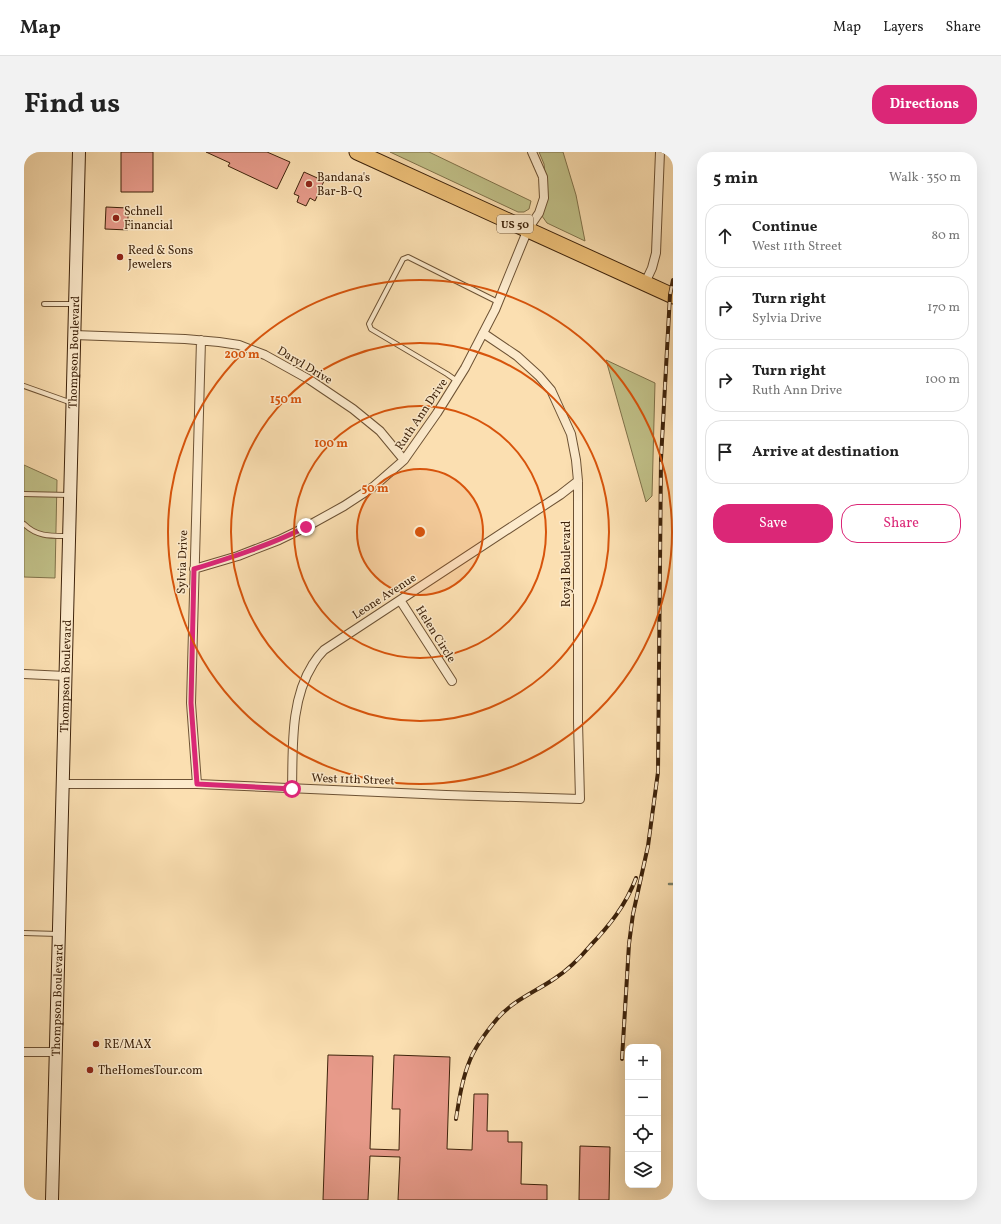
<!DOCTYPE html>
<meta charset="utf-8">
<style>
body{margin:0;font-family:Vollkorn,serif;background:#f2f2f2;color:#222}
.controls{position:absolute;right:12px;bottom:12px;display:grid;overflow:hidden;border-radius:8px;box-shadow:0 4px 16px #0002}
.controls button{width:36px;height:36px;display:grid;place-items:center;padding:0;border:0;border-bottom:1px solid #e0e0e0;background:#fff;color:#222;font:20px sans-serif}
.stop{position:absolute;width:12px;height:12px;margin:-9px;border:3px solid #db2777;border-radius:50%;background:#fff}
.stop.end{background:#db2777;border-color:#fff;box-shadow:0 1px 4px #0008}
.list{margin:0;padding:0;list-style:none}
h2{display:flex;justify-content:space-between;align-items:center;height:52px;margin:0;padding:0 16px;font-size:17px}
h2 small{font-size:13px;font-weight:400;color:#767676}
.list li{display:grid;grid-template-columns:26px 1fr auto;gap:12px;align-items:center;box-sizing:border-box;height:64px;margin:0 8px 8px;padding:0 8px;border:1px solid #e0e0e0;border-radius:16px}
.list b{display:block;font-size:15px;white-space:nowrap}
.list p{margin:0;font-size:13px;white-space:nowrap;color:#767676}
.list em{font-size:13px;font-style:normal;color:#767676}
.actions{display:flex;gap:8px;padding:12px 16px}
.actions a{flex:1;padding:9px 0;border:1px solid #db2777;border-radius:16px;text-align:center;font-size:14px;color:#db2777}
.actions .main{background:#db2777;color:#fff}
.icon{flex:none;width:22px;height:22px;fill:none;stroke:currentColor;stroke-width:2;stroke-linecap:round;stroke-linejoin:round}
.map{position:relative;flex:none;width:649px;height:1048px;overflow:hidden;border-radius:16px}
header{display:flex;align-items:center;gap:24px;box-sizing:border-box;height:56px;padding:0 20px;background:#fff;border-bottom:1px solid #e0e0e0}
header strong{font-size:19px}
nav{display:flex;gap:22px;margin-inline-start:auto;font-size:14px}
.intro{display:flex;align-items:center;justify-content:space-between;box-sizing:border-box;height:96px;padding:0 24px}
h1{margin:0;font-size:28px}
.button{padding:10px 18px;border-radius:16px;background:#db2777;color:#fff;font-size:14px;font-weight:700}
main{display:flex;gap:24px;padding:0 24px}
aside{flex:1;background:#fff;border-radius:16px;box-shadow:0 4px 16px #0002}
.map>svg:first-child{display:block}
.green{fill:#c1c189;stroke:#80724a}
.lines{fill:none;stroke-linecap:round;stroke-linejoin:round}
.stream{stroke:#787f6a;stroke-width:2.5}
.building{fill:#e79a8a;stroke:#3e230b}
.lane-casing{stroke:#6d5234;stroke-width:6}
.street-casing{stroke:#6d5234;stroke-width:10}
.secondary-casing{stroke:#3e230b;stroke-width:14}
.highway-casing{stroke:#3e230b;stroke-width:17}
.lane{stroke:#fceacc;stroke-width:4}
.street{stroke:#fceacc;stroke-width:8}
.secondary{stroke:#fceacc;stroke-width:12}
.highway{stroke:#eec078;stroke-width:15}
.rail-casing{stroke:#3e230b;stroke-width:4}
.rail{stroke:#fceacc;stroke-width:2.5;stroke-dasharray:8;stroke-linecap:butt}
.route{stroke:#db2777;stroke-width:5}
.ring{fill:none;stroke:#d7540c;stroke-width:2}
.poi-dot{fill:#8f2418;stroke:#fceacc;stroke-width:1.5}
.labels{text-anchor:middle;stroke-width:3;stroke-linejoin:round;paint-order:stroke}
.shield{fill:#fceacc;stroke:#775f45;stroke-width:1}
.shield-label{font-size:11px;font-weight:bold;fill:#3e230b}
.poi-label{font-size:12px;fill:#3e230b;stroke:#fceacc;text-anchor:start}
.street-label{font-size:12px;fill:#3e230b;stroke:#fceacc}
.centre{fill:#d7540c;stroke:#fceacc;stroke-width:2}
.ring-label{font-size:12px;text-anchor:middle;font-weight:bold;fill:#d7540c;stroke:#fceacc;stroke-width:3;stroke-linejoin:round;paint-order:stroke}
</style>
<header>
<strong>Map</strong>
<nav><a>Map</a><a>Layers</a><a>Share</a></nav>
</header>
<div class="intro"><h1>Find us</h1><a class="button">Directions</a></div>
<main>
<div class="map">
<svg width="649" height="1048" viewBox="0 0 649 1048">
<rect width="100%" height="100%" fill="#fbdfb1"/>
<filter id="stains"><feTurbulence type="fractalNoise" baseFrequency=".005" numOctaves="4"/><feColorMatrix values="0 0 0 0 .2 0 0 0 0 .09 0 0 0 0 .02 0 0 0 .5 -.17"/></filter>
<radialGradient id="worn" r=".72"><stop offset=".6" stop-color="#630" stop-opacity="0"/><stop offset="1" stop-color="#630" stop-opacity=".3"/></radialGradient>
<path class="green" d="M366,0H405L507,49L505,57L500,60H494Z
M515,0H539L552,43L561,89L523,71L518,64L522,31L520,12Z
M582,208L631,231L628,344L622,350Z
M0,313L33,328L31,426L0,425Z"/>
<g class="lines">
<path class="stream" d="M645,732H649"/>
</g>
<path class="building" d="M97,0H129V40H97Z
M182,0H243L266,10L253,37L204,14L206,11Z
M280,20L300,29L291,49L286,46L282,54L273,50L275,44L270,42Z
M82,55L104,56V78L81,77Z
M304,903L349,904L346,997L375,998L376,957H368L370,903L426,905L423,997L448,998L450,942H464L463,979H484V990H498L497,1032L523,1033V1048H374L376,1005L346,1004L344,1048H299Z
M556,994L586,995L585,1048H555Z"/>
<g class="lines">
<defs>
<path id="lane" d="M20,152H50
M433,229L423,222L347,177L345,172L379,107L384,105L474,150
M0,234L48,251
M0,342L45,343
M0,372C13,385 27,384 44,384
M0,781L34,782"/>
<path id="street" d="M621,131L628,116L632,101L636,0
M50,183L161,187L195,190L215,193L241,203L286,228L329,257L356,279L380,308
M170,417L214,404L255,388L282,375L320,354L349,335L380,308L413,261L441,216L471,158L504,77L515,61L520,46L519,25L508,0
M376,448L428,529
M0,522L41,524
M38,632H173L422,643L556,647L554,570V329L552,308L547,282L527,238L515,224L493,204L459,181
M173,632L167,551L177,188
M268,637C269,596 266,548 289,512C292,507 296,502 300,498L536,343L554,329
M0,900H31"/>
<g id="secondary">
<path id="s1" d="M28,1048L55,0"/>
</g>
<path id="highway" d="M333,0L649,144"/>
</defs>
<use href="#lane" class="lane-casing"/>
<use href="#street" class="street-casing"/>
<use href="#secondary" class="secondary-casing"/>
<use href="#highway" class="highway-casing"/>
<use href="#lane" class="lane"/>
<use href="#street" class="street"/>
<use href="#secondary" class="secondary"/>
<use href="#highway" class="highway"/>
<defs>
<path id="rail" d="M598,907L605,792L609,762L624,694L634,620L637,307L646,143L649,128
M432,967C435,948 438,927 446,908C452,893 463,879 473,867C488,849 511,840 530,827C544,818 556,806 566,794C585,774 602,753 612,726"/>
</defs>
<use href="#rail" class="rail-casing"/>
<use href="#rail" class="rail"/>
</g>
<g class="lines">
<path class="route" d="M268,637L173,632L167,551L170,417C209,405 246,393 282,375"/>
</g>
<circle cx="396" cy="380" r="63" fill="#d7540c" fill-opacity=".12"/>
<g class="ring">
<circle cx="396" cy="380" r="63"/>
<circle cx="396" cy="380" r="126"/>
<circle cx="396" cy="380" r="189"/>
<circle cx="396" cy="380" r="252"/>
</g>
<g class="poi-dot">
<circle cx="285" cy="32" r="4"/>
<circle cx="92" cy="66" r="4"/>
<circle cx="96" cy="105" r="4"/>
<circle cx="72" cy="892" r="4"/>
<circle cx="66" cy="918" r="4"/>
</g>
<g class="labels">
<rect class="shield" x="473" y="63" width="36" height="18" rx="3"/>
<g class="shield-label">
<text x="491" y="76">US 50</text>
</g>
<g class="poi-label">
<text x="293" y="29">Bandana's<tspan x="293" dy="14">Bar-B-Q</tspan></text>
<text x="100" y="63">Schnell<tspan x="100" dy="14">Financial</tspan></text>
<text x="104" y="102">Reed &amp; Sons<tspan x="104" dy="14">Jewelers</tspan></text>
<text x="80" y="896">RE/MAX</text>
<text x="74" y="922">TheHomesTour.com</text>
</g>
<g class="street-label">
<text dy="4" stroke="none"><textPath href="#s1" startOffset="848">Thompson Boulevard</textPath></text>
<text transform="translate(281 213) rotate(31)" y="4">Daryl Drive</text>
<text transform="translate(397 262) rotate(-56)" y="4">Ruth Ann Drive</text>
<text transform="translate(158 410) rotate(-88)" y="4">Sylvia Drive</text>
<text transform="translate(542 412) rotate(-90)" y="4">Royal Boulevard</text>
<text transform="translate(360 444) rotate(-33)" y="4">Leone Avenue</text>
<text transform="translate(412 482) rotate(58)" y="4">Helen Circle</text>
<text dy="4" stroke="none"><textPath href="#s1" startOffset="524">Thompson Boulevard</textPath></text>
<text transform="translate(329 627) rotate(2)" y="4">West 11th Street</text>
<text dy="4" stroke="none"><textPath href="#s1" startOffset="200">Thompson Boulevard</textPath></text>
</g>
</g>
<circle cx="396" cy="380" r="6" class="centre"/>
<g class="ring-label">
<text x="218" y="206">200 m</text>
<text x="262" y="251">150 m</text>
<text x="307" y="295">100 m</text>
<text x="351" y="340">50 m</text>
</g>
<rect width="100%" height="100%" filter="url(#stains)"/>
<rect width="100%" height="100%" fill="url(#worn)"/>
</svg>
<div class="controls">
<button>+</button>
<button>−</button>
<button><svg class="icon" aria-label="locate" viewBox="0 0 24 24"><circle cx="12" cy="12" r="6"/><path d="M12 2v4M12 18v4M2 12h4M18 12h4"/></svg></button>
<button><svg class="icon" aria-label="layers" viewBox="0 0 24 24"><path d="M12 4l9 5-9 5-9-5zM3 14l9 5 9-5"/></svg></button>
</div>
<div class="stop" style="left:268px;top:637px"></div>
<div class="stop end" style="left:282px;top:375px"></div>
</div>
<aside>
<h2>5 min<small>Walk · 350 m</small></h2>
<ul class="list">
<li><svg class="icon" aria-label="ahead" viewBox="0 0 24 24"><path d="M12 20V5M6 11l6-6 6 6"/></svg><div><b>Continue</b><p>West 11th Street</p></div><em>80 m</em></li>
<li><svg class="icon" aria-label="right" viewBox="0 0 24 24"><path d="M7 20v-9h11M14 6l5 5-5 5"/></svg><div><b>Turn right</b><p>Sylvia Drive</p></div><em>170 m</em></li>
<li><svg class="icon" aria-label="right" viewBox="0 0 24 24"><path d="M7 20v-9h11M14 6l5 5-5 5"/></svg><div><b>Turn right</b><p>Ruth Ann Drive</p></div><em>100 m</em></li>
<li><svg class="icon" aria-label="arrive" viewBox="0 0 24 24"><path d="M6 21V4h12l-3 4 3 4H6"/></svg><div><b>Arrive at destination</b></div></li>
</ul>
<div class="actions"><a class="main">Save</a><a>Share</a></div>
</aside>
</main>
